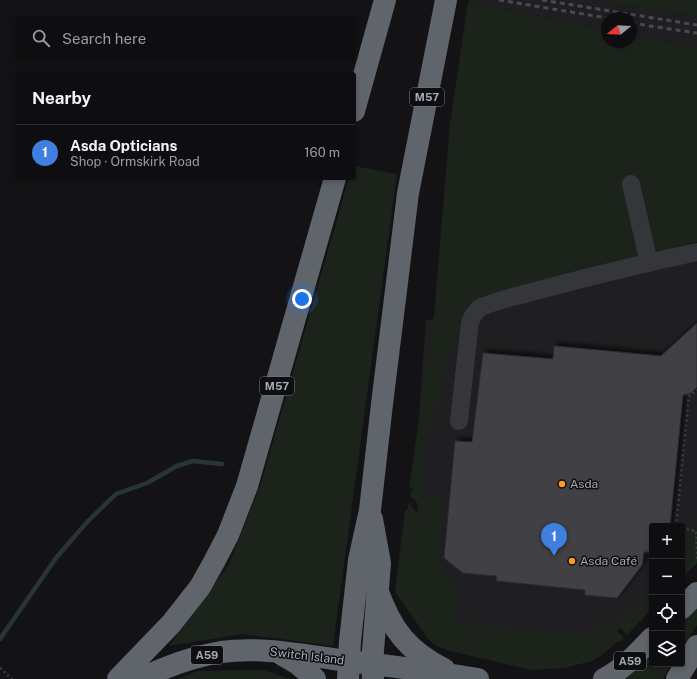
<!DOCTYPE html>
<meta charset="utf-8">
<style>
body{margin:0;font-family:"Public Sans",sans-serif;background:#171719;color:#f1f3f6}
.controls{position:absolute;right:12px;bottom:12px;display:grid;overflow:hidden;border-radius:4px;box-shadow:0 2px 6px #0003}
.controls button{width:36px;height:36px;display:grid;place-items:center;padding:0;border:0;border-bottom:1px solid #2e2e30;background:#0e0e10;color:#f1f3f6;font:20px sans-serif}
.compass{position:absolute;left:601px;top:12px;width:36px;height:36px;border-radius:50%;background:#0e0e10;box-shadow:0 2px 6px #0003;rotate:252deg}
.you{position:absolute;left:302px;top:299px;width:14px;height:14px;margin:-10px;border:3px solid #fff;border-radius:50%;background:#1a73e8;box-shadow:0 0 0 6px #1a73e833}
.badge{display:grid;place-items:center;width:26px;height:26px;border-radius:50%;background:#fc9b25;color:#fff;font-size:13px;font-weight:700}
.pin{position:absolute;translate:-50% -33px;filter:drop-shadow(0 1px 2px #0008)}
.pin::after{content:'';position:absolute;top:21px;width:14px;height:12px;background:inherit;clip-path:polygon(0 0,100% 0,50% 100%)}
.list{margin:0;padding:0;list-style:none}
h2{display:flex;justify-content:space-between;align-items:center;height:52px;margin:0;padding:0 16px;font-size:17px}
h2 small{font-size:13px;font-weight:400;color:#9b9c9f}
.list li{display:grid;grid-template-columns:26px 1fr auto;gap:12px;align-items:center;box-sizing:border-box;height:56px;padding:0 16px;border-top:1px solid #2e2e30}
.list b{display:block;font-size:15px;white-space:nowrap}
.list p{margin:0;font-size:13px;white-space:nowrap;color:#9b9c9f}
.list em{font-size:13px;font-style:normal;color:#9b9c9f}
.icon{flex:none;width:22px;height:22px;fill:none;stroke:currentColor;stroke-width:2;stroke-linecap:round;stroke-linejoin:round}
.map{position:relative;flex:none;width:697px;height:679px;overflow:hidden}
.search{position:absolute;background:#0e0e10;box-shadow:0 2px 6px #0003;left:16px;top:16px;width:340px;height:44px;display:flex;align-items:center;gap:10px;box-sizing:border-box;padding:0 14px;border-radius:4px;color:#9b9c9f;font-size:15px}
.panel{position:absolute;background:#0e0e10;box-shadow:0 2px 6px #0003;left:16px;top:72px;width:340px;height:108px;border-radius:4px}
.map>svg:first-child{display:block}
.built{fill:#1f1f22}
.green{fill:#1b231b}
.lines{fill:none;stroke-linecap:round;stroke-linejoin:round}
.stream{stroke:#293439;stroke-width:4.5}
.building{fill:#3f4145;stroke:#2d2d31;filter:url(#shadow)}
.path{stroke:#3a3d41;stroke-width:2.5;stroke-dasharray:2 3;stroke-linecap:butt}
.minor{stroke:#34363a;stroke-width:18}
.highway{stroke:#60646b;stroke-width:22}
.rail{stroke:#474a4f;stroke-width:3;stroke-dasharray:5 4;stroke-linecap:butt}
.poi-dot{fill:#fc9b25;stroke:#0e0e10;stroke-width:1.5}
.labels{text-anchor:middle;stroke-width:3;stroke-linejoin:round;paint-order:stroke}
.shield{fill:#0e0e10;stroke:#777d84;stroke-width:1}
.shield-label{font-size:11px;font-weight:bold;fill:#a4acb6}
.poi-label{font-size:12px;fill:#a4acb6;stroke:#0e0e10;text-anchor:start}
.street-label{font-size:12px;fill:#a4acb6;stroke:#0e0e10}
</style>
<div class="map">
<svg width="697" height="679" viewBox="0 0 697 679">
<defs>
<filter id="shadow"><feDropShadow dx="3.5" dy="-3.5" stdDeviation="2" flood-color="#0009"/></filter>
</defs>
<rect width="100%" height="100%" fill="#131315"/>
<path class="built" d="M469,0H597L697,17V47L631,34V18H607V29L468,2Z
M697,251V553L682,566V526H652V596L597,651L439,624L426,565L414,485L426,320L479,311Z"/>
<path class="green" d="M597,0H697V17Z
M468,2L607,29V42H631V34L697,47V242L484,296L469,304L461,319L435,410L433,416L421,461V468L424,474L422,496L443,498L437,564L458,587L454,622L591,636L592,625L608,622L624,638L621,641L617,642L602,655L592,661L564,668L531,670L450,651L437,646L429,640L395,592L405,510H407L409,503L417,513L422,510L416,501L410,497L412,488L409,487L434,316L450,124Z
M354,166L397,174L333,646L242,634L169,646L229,564L261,483L349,178H354Z
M689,520L697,527V563L682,578V552L684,548Z
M652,590V609L627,635L613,620L637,604Z
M697,603V625L682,648V619Z
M652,652V664H671L663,679H616Z
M263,670L290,679H176L198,671Z"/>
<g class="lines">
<path class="stream" d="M0,639L56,558L88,521L116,494L147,483L177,466L193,461L222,464"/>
</g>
<path class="building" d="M697,323V387L691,393L683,395L670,526H652V552H644L642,565L617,598L585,595V590L497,581L496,576L463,573L444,558L455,441L472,442L483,353L553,359L554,346L661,356Z"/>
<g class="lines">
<path class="path" d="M676,526L689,396L697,390
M682,528L696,531L697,559
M0,668L12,679"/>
<path class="minor" d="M631,184L649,263
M459,421L470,322C472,317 474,313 478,309C486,303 517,296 528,293C584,278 640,264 697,252"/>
<path class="highway" d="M354,111L385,0
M372,519L380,563L372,663L373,679
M378,592C392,630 408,651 444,669
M682,608L697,593
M281,654L298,664L315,679
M118,679L171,624L200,587L214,562L228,535L247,486L335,178
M140,679C167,666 191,657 221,652C263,646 306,656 348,661C392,666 435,672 478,679
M348,679L350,641L359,560L370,510L382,404L408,193L446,0
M604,679C623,669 637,654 652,638
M677,679L697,646"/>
<path class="rail" d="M499,0L607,18
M542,0L697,25
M631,23L697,33"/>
</g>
<g class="poi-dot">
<circle cx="562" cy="484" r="4"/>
<circle cx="572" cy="561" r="4"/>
</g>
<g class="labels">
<g class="shield">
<rect x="410" y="88" width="34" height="18" rx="3"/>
<rect x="260" y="377" width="34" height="18" rx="3"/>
<rect x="191" y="646" width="32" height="18" rx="3"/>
<rect x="614" y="652" width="32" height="18" rx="3"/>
</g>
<g class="shield-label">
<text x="427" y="101">M57</text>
<text x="277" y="390">M57</text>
<text x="207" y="659">A59</text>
<text x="630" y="665">A59</text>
</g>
<g class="poi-label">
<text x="570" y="488">Asda</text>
<text x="580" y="565">Asda Café</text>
</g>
<g class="street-label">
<text transform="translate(307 656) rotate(7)" y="4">Switch Island</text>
</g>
</g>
</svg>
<div class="controls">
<button>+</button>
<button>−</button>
<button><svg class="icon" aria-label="locate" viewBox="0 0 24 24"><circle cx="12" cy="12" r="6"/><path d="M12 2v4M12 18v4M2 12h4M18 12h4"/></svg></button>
<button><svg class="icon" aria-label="layers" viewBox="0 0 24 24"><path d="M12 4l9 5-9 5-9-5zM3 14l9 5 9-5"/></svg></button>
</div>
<svg class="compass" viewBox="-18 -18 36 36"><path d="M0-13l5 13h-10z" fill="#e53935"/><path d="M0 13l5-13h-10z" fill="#9b9c9f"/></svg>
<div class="you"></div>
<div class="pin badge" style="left:554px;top:556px;background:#3f7fe0">1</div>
<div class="search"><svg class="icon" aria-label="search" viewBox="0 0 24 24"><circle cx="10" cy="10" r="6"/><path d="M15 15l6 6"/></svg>Search here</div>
<section class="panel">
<h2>Nearby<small></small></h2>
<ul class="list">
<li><span class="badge" style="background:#3f7fe0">1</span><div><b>Asda Opticians</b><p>Shop · Ormskirk Road</p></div><em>160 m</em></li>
</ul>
</section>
</div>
